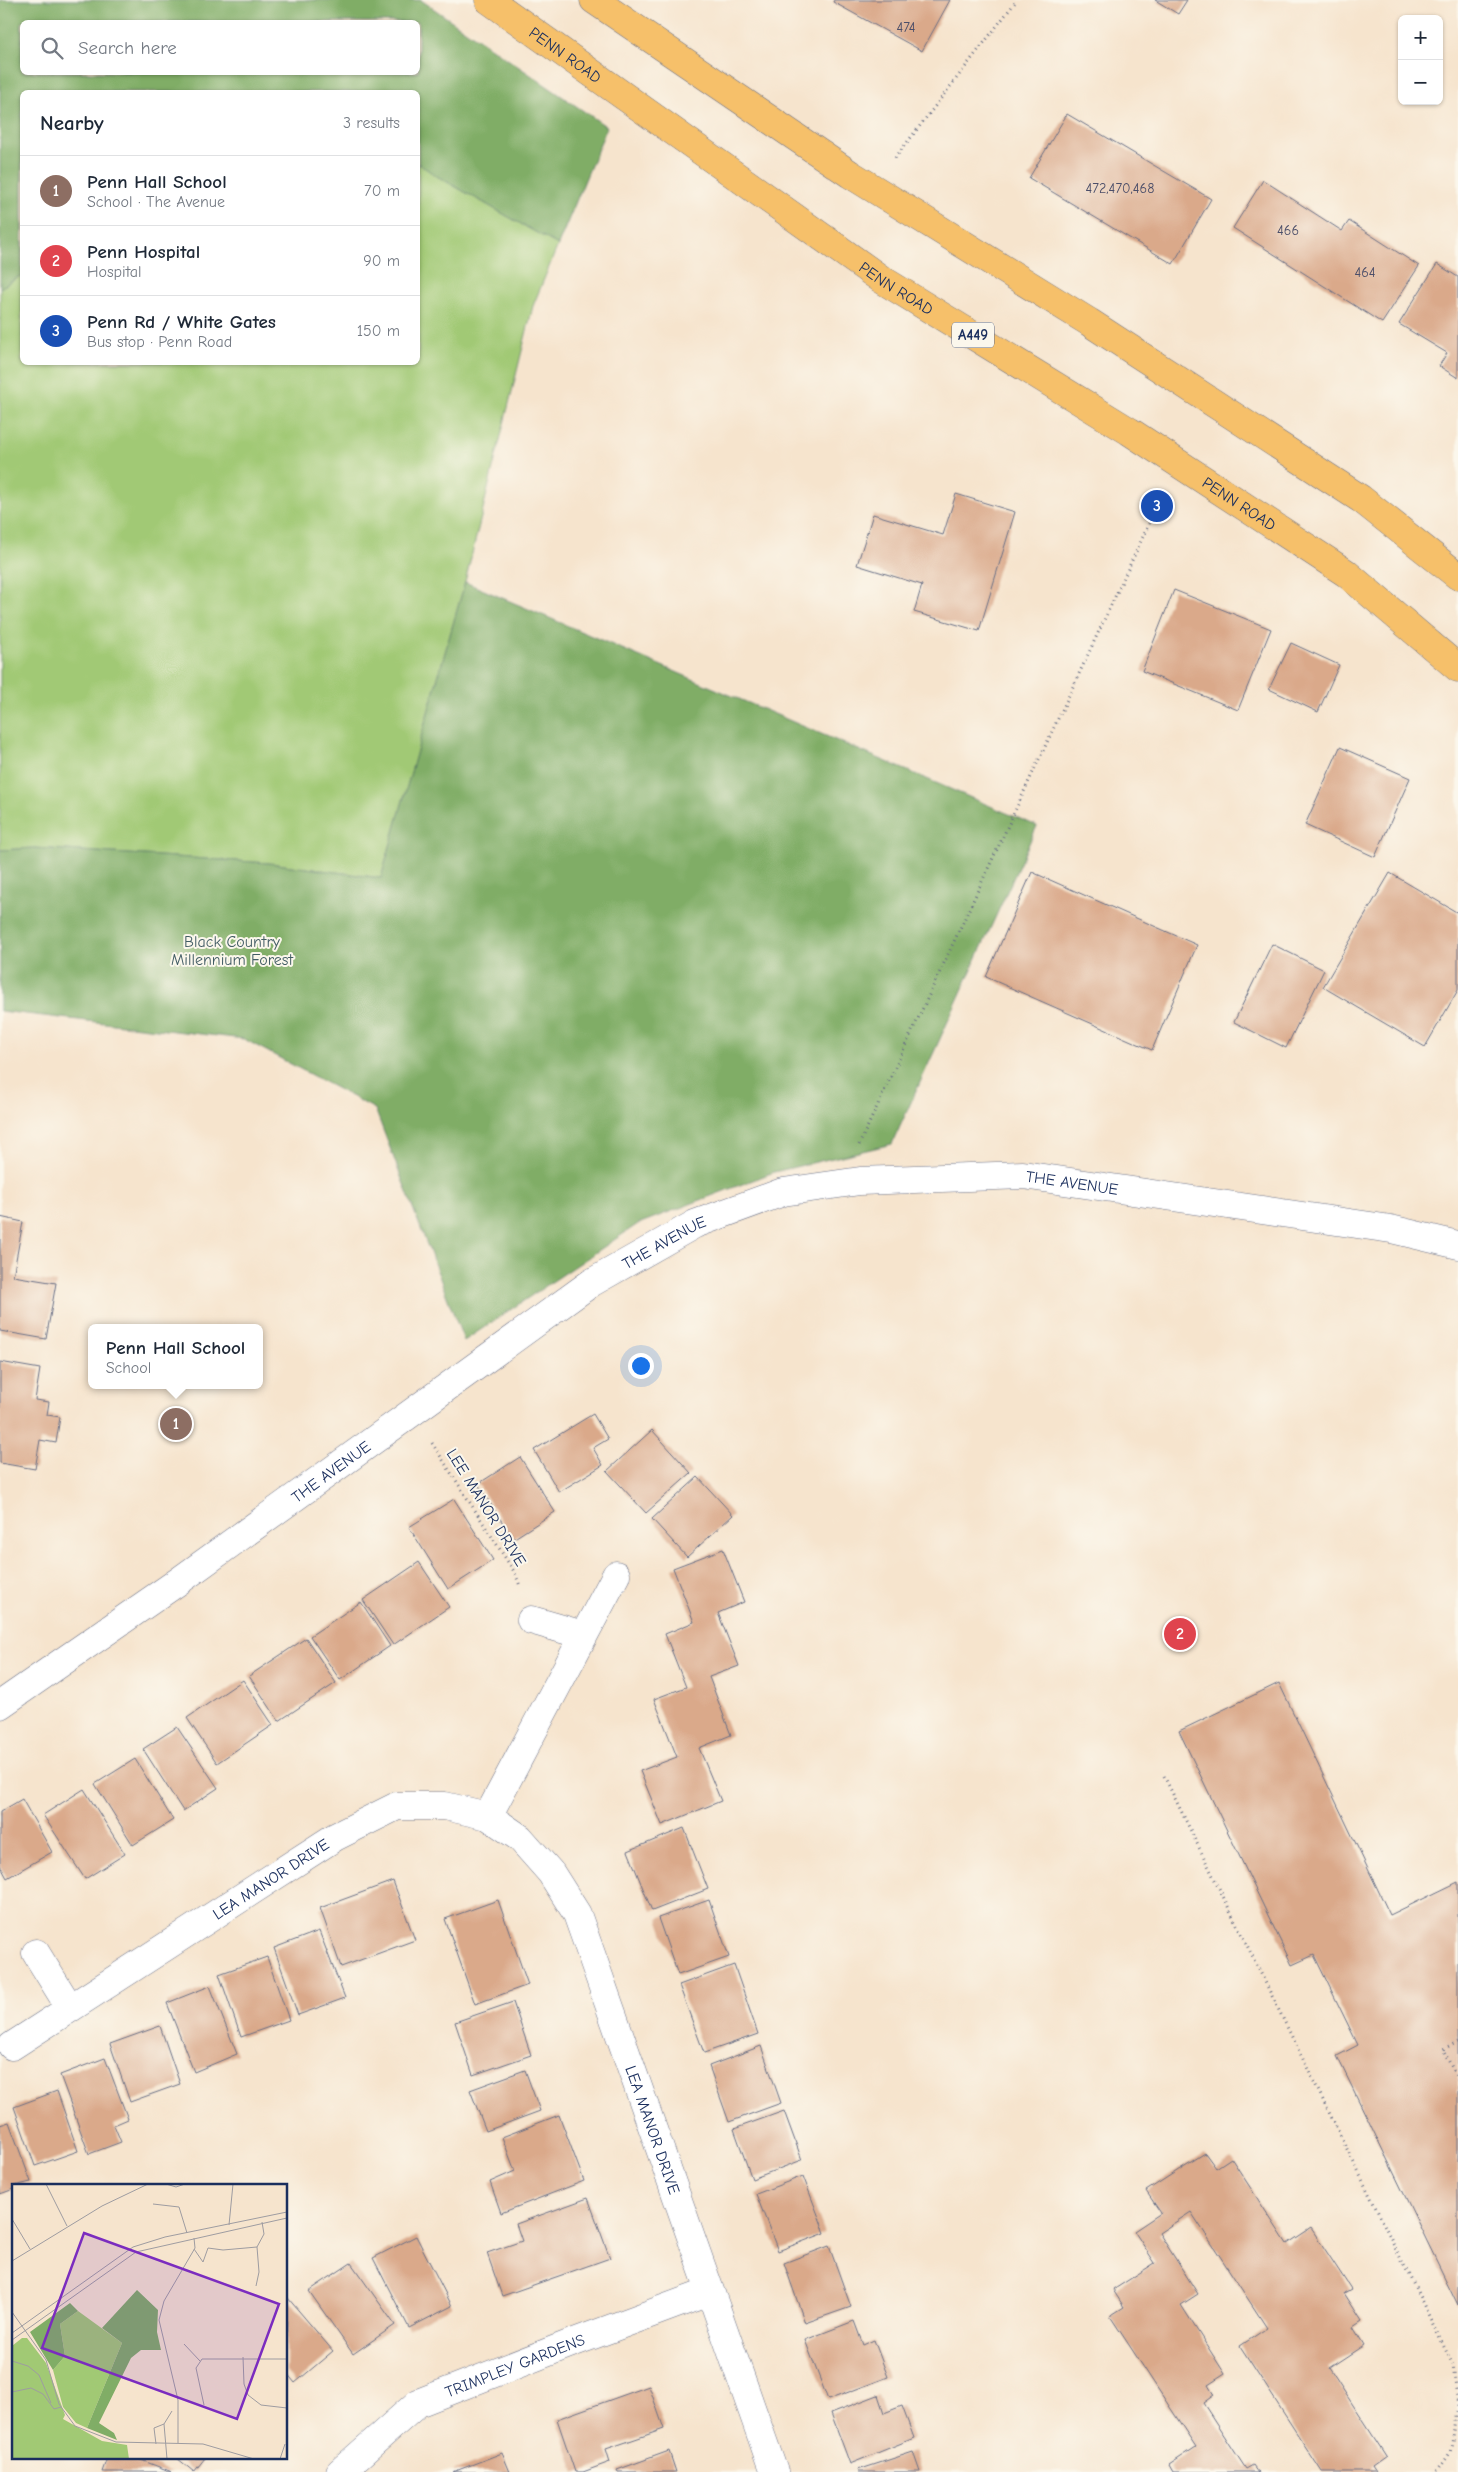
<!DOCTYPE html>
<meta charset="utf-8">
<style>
body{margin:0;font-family:"Comic Neue",sans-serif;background:#f2f2f3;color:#1f2937}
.controls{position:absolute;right:15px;top:15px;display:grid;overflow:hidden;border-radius:8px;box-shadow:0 1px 4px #0004}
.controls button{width:45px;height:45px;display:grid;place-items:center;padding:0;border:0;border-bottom:1px solid #e0e1e3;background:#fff;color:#1f2937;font:25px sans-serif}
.you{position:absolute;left:640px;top:1365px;width:18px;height:18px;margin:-12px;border:4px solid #fff;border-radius:50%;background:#1a73e8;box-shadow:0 0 0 8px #1a73e833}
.badge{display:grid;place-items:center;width:32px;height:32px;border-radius:50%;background:#1f6fb2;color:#fff;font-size:16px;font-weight:700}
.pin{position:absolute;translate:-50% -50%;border:2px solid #fff;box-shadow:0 1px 5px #0006}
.popup{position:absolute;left:88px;top:1324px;width:175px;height:65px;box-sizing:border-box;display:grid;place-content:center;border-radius:8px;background:#fff;filter:drop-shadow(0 1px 4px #0005);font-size:16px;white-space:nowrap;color:#747a83}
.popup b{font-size:19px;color:#1f2937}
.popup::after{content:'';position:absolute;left:50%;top:100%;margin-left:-10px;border:10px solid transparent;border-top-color:#fff}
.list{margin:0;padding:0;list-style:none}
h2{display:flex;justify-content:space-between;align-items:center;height:65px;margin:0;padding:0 20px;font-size:21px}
h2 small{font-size:16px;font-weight:400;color:#747a83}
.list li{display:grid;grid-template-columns:32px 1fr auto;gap:15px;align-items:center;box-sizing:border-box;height:70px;padding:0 20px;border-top:1px solid #e0e1e3}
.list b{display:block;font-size:19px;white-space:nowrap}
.list p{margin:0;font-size:16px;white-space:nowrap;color:#747a83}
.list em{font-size:16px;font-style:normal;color:#747a83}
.icon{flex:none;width:28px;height:28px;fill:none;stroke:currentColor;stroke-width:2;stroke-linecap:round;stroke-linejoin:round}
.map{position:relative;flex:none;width:1458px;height:2472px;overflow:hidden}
.search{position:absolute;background:#fff;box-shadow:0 1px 4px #0004;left:20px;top:20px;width:400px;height:55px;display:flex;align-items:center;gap:12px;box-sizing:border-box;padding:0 18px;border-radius:8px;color:#747a83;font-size:19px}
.panel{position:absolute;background:#fff;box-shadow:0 1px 4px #0004;left:20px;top:90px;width:400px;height:275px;border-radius:8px}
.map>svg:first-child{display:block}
.green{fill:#a1c974;stroke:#5e7c69}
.forest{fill:#80ad66;stroke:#4e6e62;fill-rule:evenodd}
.building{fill:#daa98a}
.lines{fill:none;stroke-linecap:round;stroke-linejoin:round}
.street-casing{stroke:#686e85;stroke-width:29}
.highway-casing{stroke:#686e85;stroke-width:29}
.path{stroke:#686e85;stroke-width:3;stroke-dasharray:1 4;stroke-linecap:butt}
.street{stroke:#fff;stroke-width:28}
.highway{stroke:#f6c06b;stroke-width:28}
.labels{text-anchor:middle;stroke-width:4;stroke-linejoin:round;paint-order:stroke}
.number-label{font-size:14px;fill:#4b4e69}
.shield{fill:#fbf7ec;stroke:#5e6b89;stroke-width:1}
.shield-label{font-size:15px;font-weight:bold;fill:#1b2f5e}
.street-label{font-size:16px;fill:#1b2f5e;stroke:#fbf7ec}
.park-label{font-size:16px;fill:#435d65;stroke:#fbf7ec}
.inset-road{fill:none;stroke:#9e9ca1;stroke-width:1}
.view{fill:#7b2cbf;fill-opacity:0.15;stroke:#7b2cbf;stroke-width:2.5}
.inset-edge{fill:none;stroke:#1b2f5e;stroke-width:2.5}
</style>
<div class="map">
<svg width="1458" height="2472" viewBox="0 0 1458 2472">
<rect width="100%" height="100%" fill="#fbf7ec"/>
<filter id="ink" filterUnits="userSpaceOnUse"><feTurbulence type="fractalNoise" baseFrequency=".02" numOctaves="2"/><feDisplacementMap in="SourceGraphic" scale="10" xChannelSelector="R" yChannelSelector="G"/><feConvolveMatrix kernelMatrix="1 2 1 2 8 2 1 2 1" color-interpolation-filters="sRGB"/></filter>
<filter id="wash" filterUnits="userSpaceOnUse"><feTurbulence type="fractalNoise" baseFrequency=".0096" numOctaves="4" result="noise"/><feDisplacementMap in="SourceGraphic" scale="20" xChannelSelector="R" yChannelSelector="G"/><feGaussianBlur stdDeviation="1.12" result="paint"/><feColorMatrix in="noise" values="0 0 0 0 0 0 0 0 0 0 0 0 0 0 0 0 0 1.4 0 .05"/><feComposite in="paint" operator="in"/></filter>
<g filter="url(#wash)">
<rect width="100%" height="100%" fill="#f6e4cd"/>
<path class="green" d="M418,163L435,175L558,245L533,306L465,582L381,878L269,863L34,848L0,850V288L22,275V362H418Z"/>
<path class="forest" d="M0,0H421L607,127L558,245L435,175L418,163V92H22V275L0,288ZM22,22H418V72H22Z
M465,582L1037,826L892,1144L774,1172L638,1224L464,1341L375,1109L244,1039L0,1011V850L34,848L269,863L381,878Z"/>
<g id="blocks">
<path class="building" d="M834,0H950L922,51L833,2Z
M1155,0H1187L1178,14Z
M1067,114L1211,199L1173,264L1029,178Z
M1263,180L1342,231L1349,221L1419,266L1382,323L1233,228Z
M1437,264L1458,277V378L1439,366L1447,353L1399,324Z
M956,494L1015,512L979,631L914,612L922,585L857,565L873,514L943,535Z
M1174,590L1271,629L1238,710L1142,671Z
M1291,643L1339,665L1318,712L1269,689Z
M1340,747L1410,778L1375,857L1305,825Z
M1032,872L1197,945L1152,1050L986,977Z
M1390,873L1458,913V990L1425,1047L1323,987Z
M1272,944L1324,970L1286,1048L1234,1022Z
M0,1217L23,1222L13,1276L56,1283L46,1339L0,1331Z
M0,1362L40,1369L35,1400L49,1402L47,1415L60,1417L56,1443L40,1440L35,1469L0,1463Z
M593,1414L608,1439L593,1448L603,1465L559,1492L534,1450Z
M652,1430L691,1473L646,1513L607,1471Z
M520,1457L555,1512L513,1539L478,1484Z
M698,1477L733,1515L687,1557L652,1519Z
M454,1499L493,1560L448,1589L409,1527Z
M723,1549L744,1602L718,1613L739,1666L709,1677L731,1735L699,1748L721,1801L662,1825L640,1771L677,1757L654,1699L686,1687L665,1634L694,1622L673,1568Z
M419,1562L449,1607L393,1645L363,1600Z
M361,1602L390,1646L340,1680L310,1636Z
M306,1638L336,1683L279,1721L249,1676Z
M243,1680L273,1725L217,1763L187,1718Z
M1279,1683L1390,1915L1458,1882V2305L1337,2056L1358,2045L1314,1955L1292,1965L1179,1731Z
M177,1727L218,1788L183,1811L143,1749Z
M135,1759L173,1820L133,1845L95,1784Z
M84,1789L125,1854L85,1879L43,1815Z
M22,1799L52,1852L7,1878L0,1865V1812Z
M684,1828L708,1889L652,1911L628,1851Z
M393,1881L415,1940L341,1967L320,1908Z
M498,1900L528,1985L475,2004L445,1919Z
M709,1900L729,1957L678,1975L658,1918Z
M319,1931L345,1998L298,2015L274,1948Z
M267,1957L289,2020L241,2037L219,1974Z
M734,1965L758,2034L704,2053L679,1985Z
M210,1986L237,2054L194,2072L167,2003Z
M513,2002L531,2055L473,2075L455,2022Z
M160,2026L180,2084L130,2102L110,2044Z
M761,2046L781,2103L729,2122L709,2066Z
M105,2058L128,2119L114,2125L121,2142L89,2154L60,2075Z
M525,2070L540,2111L486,2131L470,2090Z
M57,2091L78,2151L35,2166L14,2107Z
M784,2111L802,2160L752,2179L734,2129Z
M559,2115L584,2181L501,2213L490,2182L515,2171L502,2137Z
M9,2122L31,2182L14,2186V2189L0,2194V2125Z
M1205,2153L1216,2168L1231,2158L1287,2244L1311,2228L1351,2289L1344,2293L1362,2321L1353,2327L1364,2345L1329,2368L1386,2456L1372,2466L1376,2472H1322L1240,2346L1267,2328L1191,2212L1159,2233L1198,2294L1181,2305L1225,2374L1208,2385L1214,2395L1203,2403L1246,2469L1253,2465L1258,2472H1173L1169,2465L1196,2447L1110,2316L1124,2307L1113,2290L1155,2263L1134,2231L1161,2213L1146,2191Z
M803,2176L825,2233L778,2251L756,2194Z
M588,2198L610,2258L502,2296L487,2253L522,2241L516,2224Z
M416,2236L452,2306L409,2328L373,2258Z
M829,2246L851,2307L805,2323L784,2263Z
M351,2263L395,2325L353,2354L309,2291Z
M287,2297L333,2351L295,2383L286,2372Z
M854,2321L863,2345L874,2340L888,2377L828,2400L805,2340Z
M649,2386L664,2429L606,2449L610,2462L583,2472H575L557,2419Z
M878,2395L884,2413L902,2406L914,2438L850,2464L831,2413Z
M669,2451L676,2472H618L617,2470Z
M913,2452L920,2472H859L858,2470Z
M502,2453L510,2472H453Z
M107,2458H136L172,2472H102Z
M177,2458H205L194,2472Z"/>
</g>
</g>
<g filter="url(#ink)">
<use href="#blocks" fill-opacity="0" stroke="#686e85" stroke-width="1"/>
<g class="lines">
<defs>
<g id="street">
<path d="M531,1620L583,1635"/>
<path id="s1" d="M0,1705L179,1581L591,1283L695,1224L783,1192L860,1181L1023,1175L1391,1229L1458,1245"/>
<path d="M488,1816L616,1575"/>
<path d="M36,1953L70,2008"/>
<path id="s2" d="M12,2046L335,1837L397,1806H445L488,1816L520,1838L551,1873L577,1914L774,2472"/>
<path id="s3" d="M340,2472L418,2403L569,2344L709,2292"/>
</g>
<g id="highway">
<path id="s4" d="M489,0L881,279L1129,431L1346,573L1458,668"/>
<path d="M594,0L850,174L1089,322L1361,499L1458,576"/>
</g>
</defs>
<use href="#street" class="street-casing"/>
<use href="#highway" class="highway-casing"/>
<path class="path" d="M895,158L1017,0
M859,1145L1162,496
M432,1443L515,1573L520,1586
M1164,1776L1453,2365L1458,2405
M1458,2042L1443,2049L1458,2080
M1437,2472L1450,2453L1458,2411"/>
<use href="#street" class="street"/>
<use href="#highway" class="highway"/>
</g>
</g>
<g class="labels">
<g class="number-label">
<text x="906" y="32">474</text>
<text x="1120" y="193">472,470,468</text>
<text x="1288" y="235">466</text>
<text x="1365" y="277">464</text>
</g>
<rect class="shield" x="952" y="322.5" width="42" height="25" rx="4"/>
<g class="shield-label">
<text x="973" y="340">A449</text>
</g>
<g class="street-label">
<text dy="6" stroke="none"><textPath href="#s4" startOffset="94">PENN ROAD</textPath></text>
<text dy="6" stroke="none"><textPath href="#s4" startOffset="499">PENN ROAD</textPath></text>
<text dy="6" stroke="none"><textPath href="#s4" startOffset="904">PENN ROAD</textPath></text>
<text dy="6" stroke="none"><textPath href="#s1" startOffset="1230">THE AVENUE</textPath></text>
<text dy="6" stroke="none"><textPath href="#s1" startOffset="810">THE AVENUE</textPath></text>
<text dy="6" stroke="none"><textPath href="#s1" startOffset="405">THE AVENUE</textPath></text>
<text transform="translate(487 1507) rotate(58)" y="6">LEE MANOR DRIVE</text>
<text dy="6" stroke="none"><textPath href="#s2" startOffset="308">LEA MANOR DRIVE</textPath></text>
<text dy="6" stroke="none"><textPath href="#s2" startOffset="909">LEA MANOR DRIVE</textPath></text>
<text dy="6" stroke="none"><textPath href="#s3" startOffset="208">TRIMPLEY GARDENS</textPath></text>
</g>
<g class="park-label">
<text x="232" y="947">Black Country<tspan x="232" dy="18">Millennium Forest</tspan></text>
</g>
</g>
<g transform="translate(12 2184)">
<rect width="275" height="275" fill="#f6e4cd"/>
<path d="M66,127L110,159L75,244L64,239L51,223L41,186L53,172L48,140ZM10,154H15L34,179L53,231L51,235L90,257L115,261L117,275H0V162Z" fill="#a1c974"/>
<path d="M125,106L146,126L145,148L149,166H129L119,174L87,239L102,249L105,256L75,244L110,159L90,144ZM58,119L66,127L48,140L53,172L41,186L18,148Z" fill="#80ad66"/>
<path class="inset-road" d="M34,0L55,42M154,0L164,3L173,0M141,20L167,23L175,49M0,35L18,65M217,41L221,0M182,65L191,78L196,64L211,66L245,63M0,77L90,22L136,0M244,102L247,88L245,63L252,50L250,38M0,128L34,176L47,220L63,242L104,258L191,260L242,275M0,149L121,63L153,53L275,28M0,156L124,68L275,34M172,160L188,177M231,173L232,200L236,211L249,221L275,224M0,177L16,182L27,191L39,219M0,208L19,204L31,210L42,225L49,223M192,221L184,184L190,175H275M152,240L160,227M166,259V216L147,136L152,117L183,64L182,54M144,260L142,244L152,240L155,275M268,275L273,260"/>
<path class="view" d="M72,49L267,120L225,235L30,164Z"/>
<rect width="275" height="275" class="inset-edge"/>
</g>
</svg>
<div class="controls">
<button>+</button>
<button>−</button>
</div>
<div class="you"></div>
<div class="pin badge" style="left:176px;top:1424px;background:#8d6e63">1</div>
<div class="popup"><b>Penn Hall School</b>School</div>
<div class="pin badge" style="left:1180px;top:1634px;background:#e0444e">2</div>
<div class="pin badge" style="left:1157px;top:506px;background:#1a4fb4">3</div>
<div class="search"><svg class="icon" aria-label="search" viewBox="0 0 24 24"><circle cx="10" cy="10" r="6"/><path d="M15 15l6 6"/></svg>Search here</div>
<section class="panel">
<h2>Nearby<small>3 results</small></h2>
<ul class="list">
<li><span class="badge" style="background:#8d6e63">1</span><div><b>Penn Hall School</b><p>School · The Avenue</p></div><em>70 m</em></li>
<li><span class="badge" style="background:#e0444e">2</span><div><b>Penn Hospital</b><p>Hospital</p></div><em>90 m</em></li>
<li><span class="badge" style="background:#1a4fb4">3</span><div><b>Penn Rd / White Gates</b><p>Bus stop · Penn Road</p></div><em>150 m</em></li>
</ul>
</section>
</div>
